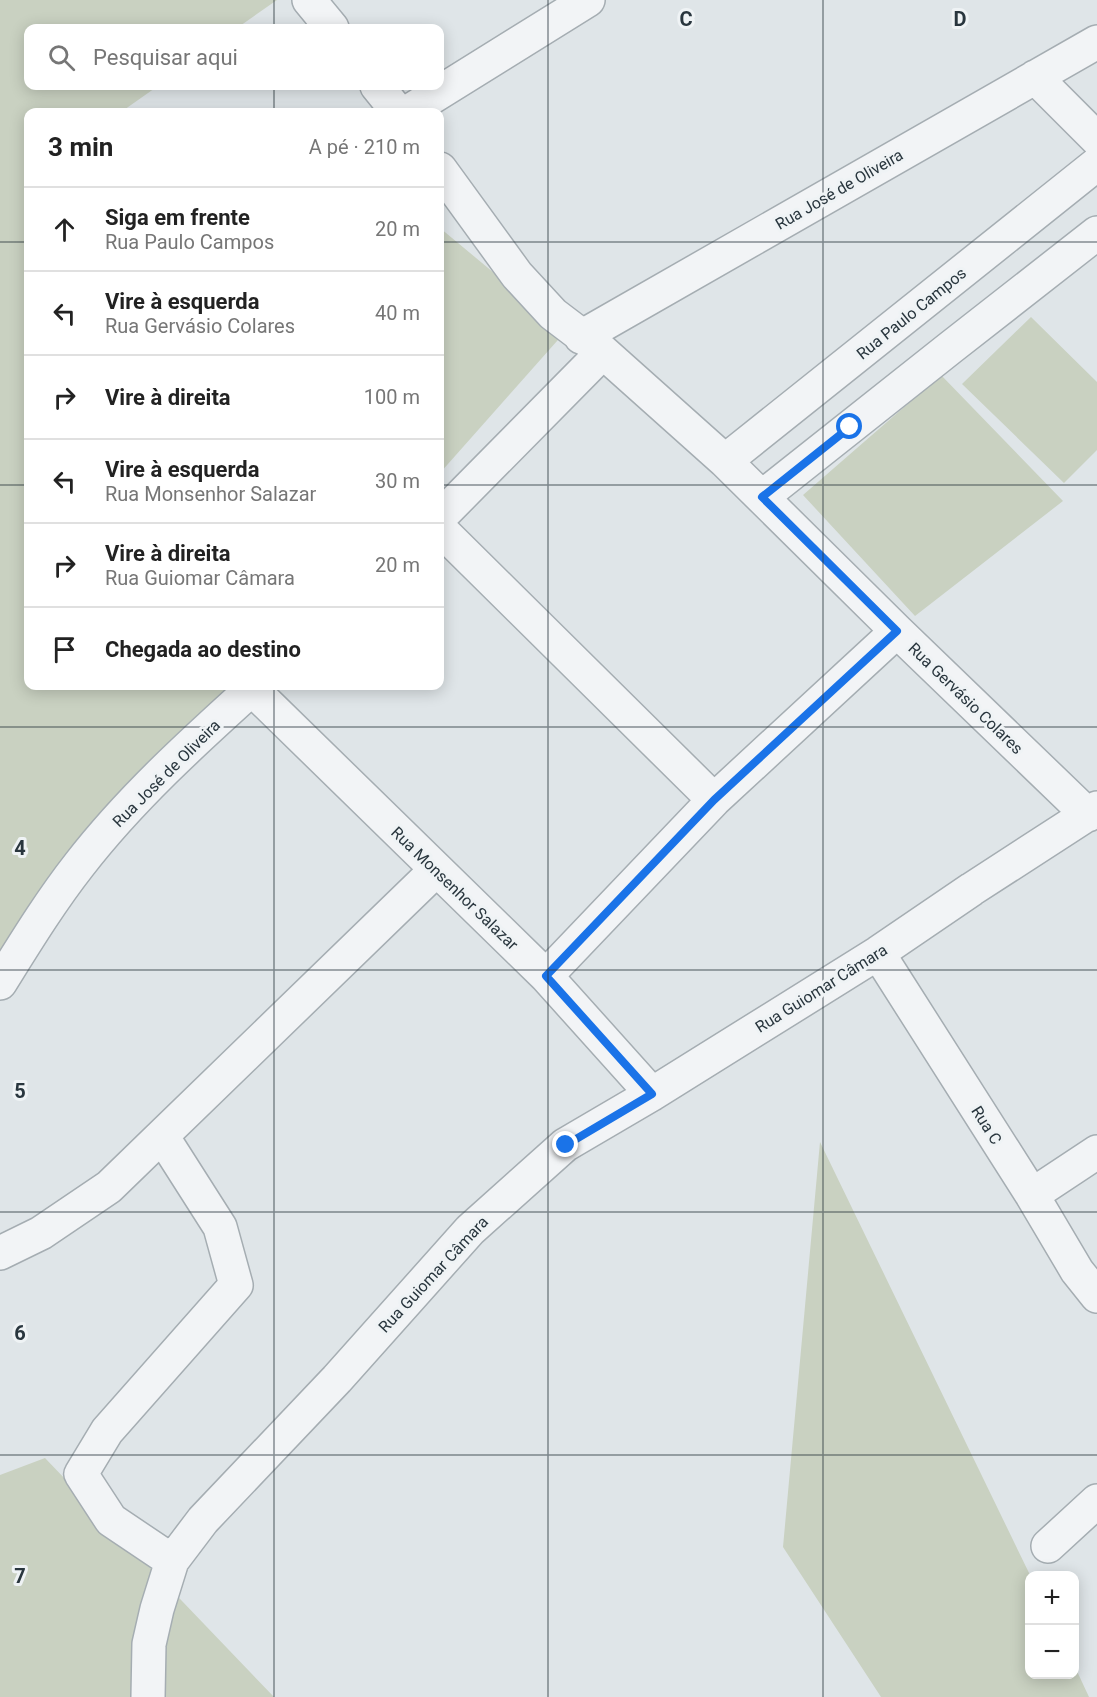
<!DOCTYPE html>
<html lang="pt">
<meta charset="utf-8">
<style>
body{margin:0;font-family:Roboto,sans-serif;background:#f2f2f2;color:#222}
.controls{position:absolute;right:18px;bottom:18px;display:grid;overflow:hidden;border-radius:12px;box-shadow:0 3px 15px #0003}
.controls button{width:54px;height:54px;display:grid;place-items:center;padding:0;border:0;border-bottom:2px solid #e0e0e0;background:#fff;color:#222;font:30px sans-serif}
.stop{position:absolute;width:18px;height:18px;margin:-14px;border:4px solid #1a73e8;border-radius:50%;background:#fff}
.stop.end{background:#1a73e8;border-color:#fff;box-shadow:0 2px 6px #0008}
.list{margin:0;padding:0;list-style:none}
h2{display:flex;justify-content:space-between;align-items:center;height:78px;margin:0;padding:0 24px;font-size:26px}
h2 small{font-size:20px;font-weight:400;color:#767676}
.list li{display:grid;grid-template-columns:39px 1fr auto;gap:18px;align-items:center;box-sizing:border-box;height:84px;padding:0 24px;border-top:2px solid #e0e0e0}
.list b{display:block;font-size:22px;white-space:nowrap}
.list p{margin:0;font-size:20px;white-space:nowrap;color:#767676}
.list em{font-size:20px;font-style:normal;color:#767676}
.icon{flex:none;width:33px;height:33px;fill:none;stroke:currentColor;stroke-width:2;stroke-linecap:round;stroke-linejoin:round}
.map{position:relative;flex:none;width:1097px;height:1697px;overflow:hidden}
.search{position:absolute;background:#fff;box-shadow:0 3px 15px #0003;left:24px;top:24px;width:420px;height:66px;display:flex;align-items:center;gap:15px;box-sizing:border-box;padding:0 21px;border-radius:12px;color:#767676;font-size:22px}
.panel{position:absolute;background:#fff;box-shadow:0 3px 15px #0003;left:24px;top:108px;width:420px;height:582px;border-radius:12px}
.map>svg:first-child{display:block}
.green{fill:#c9d1c1}
.lines{fill:none;stroke-linecap:round;stroke-linejoin:round}
.minor-casing{stroke:#a5adb2;stroke-width:36}
.minor{stroke:#f2f4f6;stroke-width:33}
.route{stroke:#1a73e8;stroke-width:8}
.grid{fill:none;stroke:#29363e;stroke-width:1.5;stroke-opacity:0.55}
.labels{text-anchor:middle;stroke-width:6;stroke-linejoin:round;paint-order:stroke}
.street-label{font-size:16px;fill:#29363e;stroke:#eff3f5}
.grid-label{font-size:20px;text-anchor:middle;font-weight:bold;fill:#29363e;stroke:#eff3f5;stroke-width:6;stroke-linejoin:round;paint-order:stroke}
</style>
<div class="map">
<svg width="1097" height="1697" viewBox="0 0 1097 1697">
<rect width="100%" height="100%" fill="#dfe5e8"/>
<path class="green" d="M0,0H277L237,28H28V86H158L121,112H28V686H250L0,951Z
M440,228L565,332L440,473Z
M1031,317L1097,382V450L1064,483L962,384Z
M941,375L1063,501L915,616L803,495Z
M820,1142L1030,1575V1674H1074L1075,1667L1089,1697H881L783,1547Z
M45,1458L274,1697H0V1475Z"/>
<g class="lines">
<defs>
<path id="minor" d="M309,0L332,28
M1035,77L1097,139
M377,86L398,112
M408,112L588,0
M440,169L517,275L553,314L603,352L725,461L897,631L1088,815
M581,337L1097,42
M725,461L1097,164
M762,497L950,348L1097,233
M440,517L603,352
M440,529L714,800
M251,688L546,976L652,1094
M878,953L1032,1195L1077,1271L1097,1296
M546,976L714,800L897,631
M0,983C25,943 50,902 79,865C130,799 193,742 255,686
M162,1136L220,1227L236,1285L107,1431L81,1474L111,1520L172,1561
M1032,1195L1097,1152
M0,1253L41,1233L109,1187L436,870
M1048,1546L1097,1501
M148,1697L149,1644L157,1609L172,1561L203,1520L337,1379L470,1230L565,1145L652,1094L878,953L972,889L1097,808"/>
</defs>
<use href="#minor" class="minor-casing"/>
<use href="#minor" class="minor"/>
</g>
<g class="lines">
<path class="route" d="M566,1145L652,1094L546,976L714,800L897,631L762,497L850,427"/>
</g>
<path class="grid" d="M274,0V28M548,0V1697M823,0V1697M274,86V112M0,242H28M440,242H1097M0,485H28M440,485H1097M274,686V1697M0,727H1097M0,970H1097M0,1212H1097M0,1455H1097"/>
<g class="labels">
<g class="street-label">
<text transform="translate(839 189) rotate(-30)" y="6">Rua José de Oliveira</text>
<text transform="translate(911 313) rotate(-39)" y="6">Rua Paulo Campos</text>
<text transform="translate(966 698) rotate(44)" y="6">Rua Gervásio Colares</text>
<text transform="translate(166 773) rotate(-45)" y="6">Rua José de Oliveira</text>
<text transform="translate(455 888) rotate(44)" y="6">Rua Monsenhor Salazar</text>
<text transform="translate(821 988) rotate(-32)" y="6">Rua Guiomar Câmara</text>
<text transform="translate(987 1125) rotate(58)" y="6">Rua C</text>
<text transform="translate(433 1274) rotate(-47)" y="6">Rua Guiomar Câmara</text>
</g>
</g>
<g class="grid-label">
<text x="686" y="26">C</text>
<text x="960" y="26">D</text>
<text x="20" y="855">4</text>
<text x="20" y="1098">5</text>
<text x="20" y="1340">6</text>
<text x="20" y="1583">7</text>
</g>
</svg>
<div class="controls">
<button>+</button>
<button>−</button>
</div>
<div class="stop" style="left:850px;top:427px"></div>
<div class="stop end" style="left:566px;top:1145px"></div>
<div class="search"><svg class="icon" aria-label="search" viewBox="0 0 24 24"><circle cx="10" cy="10" r="6"/><path d="M15 15l6 6"/></svg>Pesquisar aqui</div>
<section class="panel">
<h2>3 min<small>A pé · 210 m</small></h2>
<ul class="list">
<li><svg class="icon" aria-label="ahead" viewBox="0 0 24 24"><path d="M12 20V5M6 11l6-6 6 6"/></svg><div><b>Siga em frente</b><p>Rua Paulo Campos</p></div><em>20 m</em></li>
<li><svg class="icon" aria-label="left" viewBox="0 0 24 24"><path d="M17 20v-9H6M10 6l-5 5 5 5"/></svg><div><b>Vire à esquerda</b><p>Rua Gervásio Colares</p></div><em>40 m</em></li>
<li><svg class="icon" aria-label="right" viewBox="0 0 24 24"><path d="M7 20v-9h11M14 6l5 5-5 5"/></svg><div><b>Vire à direita</b></div><em>100 m</em></li>
<li><svg class="icon" aria-label="left" viewBox="0 0 24 24"><path d="M17 20v-9H6M10 6l-5 5 5 5"/></svg><div><b>Vire à esquerda</b><p>Rua Monsenhor Salazar</p></div><em>30 m</em></li>
<li><svg class="icon" aria-label="right" viewBox="0 0 24 24"><path d="M7 20v-9h11M14 6l5 5-5 5"/></svg><div><b>Vire à direita</b><p>Rua Guiomar Câmara</p></div><em>20 m</em></li>
<li><svg class="icon" aria-label="arrive" viewBox="0 0 24 24"><path d="M6 21V4h12l-3 4 3 4H6"/></svg><div><b>Chegada ao destino</b></div></li>
</ul>
</section>
</div>
